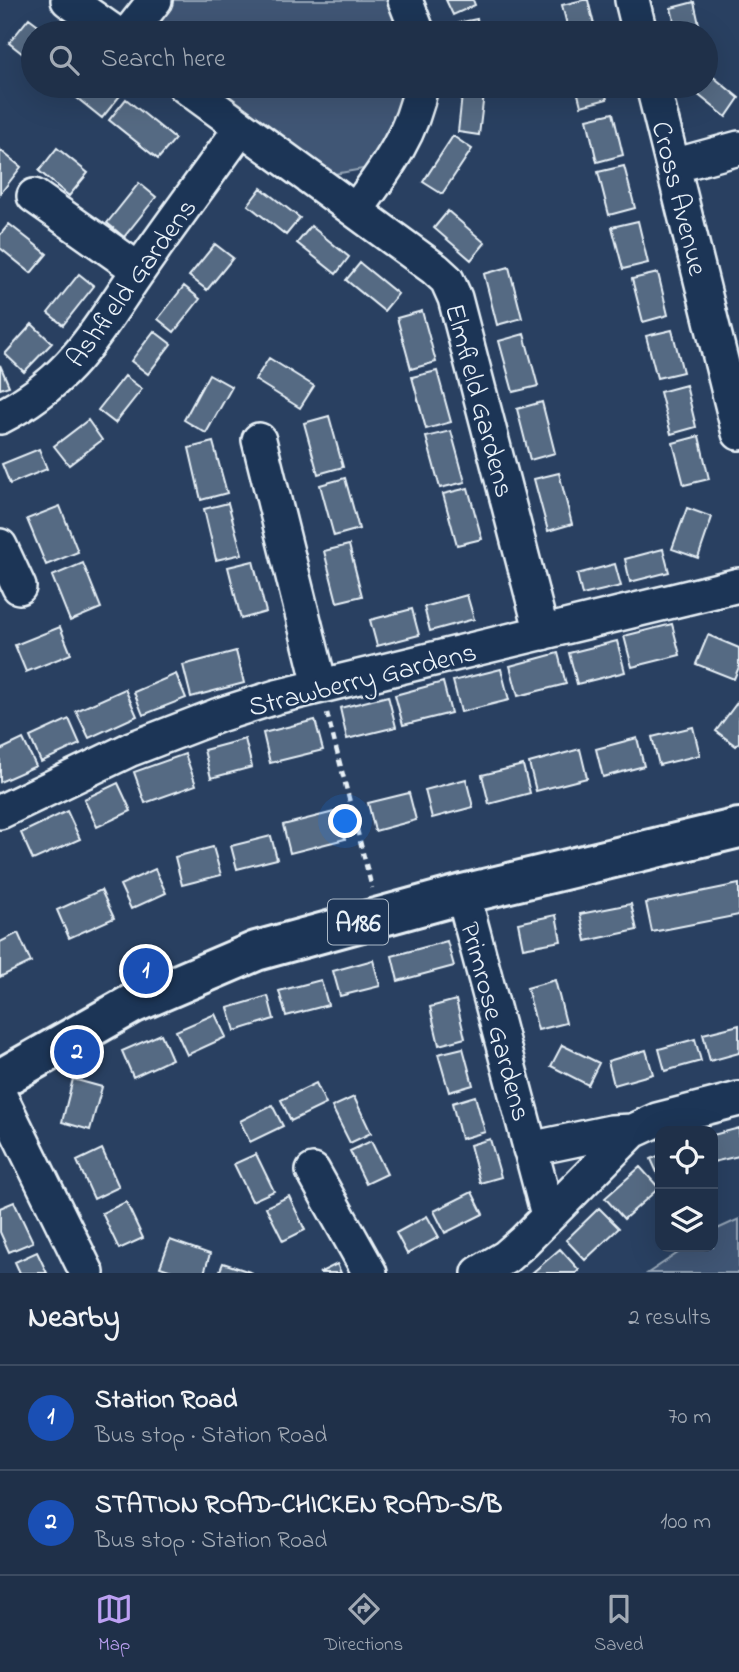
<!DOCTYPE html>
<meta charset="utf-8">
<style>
body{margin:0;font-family:"Indie Flower",sans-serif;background:#273850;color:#f1f3f6}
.controls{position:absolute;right:21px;bottom:21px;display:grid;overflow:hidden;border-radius:14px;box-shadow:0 7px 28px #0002}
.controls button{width:63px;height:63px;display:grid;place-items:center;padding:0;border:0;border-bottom:2px solid #3c4b61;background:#1f3049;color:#f1f3f6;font:35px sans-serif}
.you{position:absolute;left:346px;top:822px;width:24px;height:24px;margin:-18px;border:5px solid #fff;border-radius:50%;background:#1a73e8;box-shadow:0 0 0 10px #1a73e833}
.badge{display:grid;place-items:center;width:46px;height:46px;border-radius:50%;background:#bca0f2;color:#fff;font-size:23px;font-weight:700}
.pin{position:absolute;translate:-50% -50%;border:4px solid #fff;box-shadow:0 2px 7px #0006}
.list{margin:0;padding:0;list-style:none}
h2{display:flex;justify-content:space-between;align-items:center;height:91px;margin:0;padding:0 28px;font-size:30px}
h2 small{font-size:23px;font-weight:400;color:#a1a9b4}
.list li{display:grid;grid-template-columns:46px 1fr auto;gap:21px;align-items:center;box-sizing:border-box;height:105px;padding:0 28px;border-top:2px solid #3c4b61}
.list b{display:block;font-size:26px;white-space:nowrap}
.list p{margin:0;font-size:23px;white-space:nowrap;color:#a1a9b4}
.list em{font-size:23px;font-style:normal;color:#a1a9b4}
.icon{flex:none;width:38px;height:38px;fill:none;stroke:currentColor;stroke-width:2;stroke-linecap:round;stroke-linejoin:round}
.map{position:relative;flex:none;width:739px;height:1273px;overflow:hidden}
.search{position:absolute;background:#1f3049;box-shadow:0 7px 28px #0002;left:21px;right:21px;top:21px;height:77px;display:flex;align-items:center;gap:18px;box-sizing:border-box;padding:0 24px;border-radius:38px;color:#a1a9b4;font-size:26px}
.sheet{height:301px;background:#1f3049}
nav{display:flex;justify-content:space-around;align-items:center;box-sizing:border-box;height:98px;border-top:2px solid #3c4b61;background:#1f3049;font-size:19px;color:#a1a9b4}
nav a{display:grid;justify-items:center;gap:4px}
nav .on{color:#bca0f2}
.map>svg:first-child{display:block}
.green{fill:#415774;stroke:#94a4b6;stroke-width:2}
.building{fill:#556a83;stroke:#e8f1f8;stroke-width:2}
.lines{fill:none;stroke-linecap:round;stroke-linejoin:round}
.minor-casing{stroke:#e8f1f8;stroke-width:38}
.major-casing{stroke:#e8f1f8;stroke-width:44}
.path{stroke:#e8f1f8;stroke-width:4.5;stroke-dasharray:7 5;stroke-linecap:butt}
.minor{stroke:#1d3557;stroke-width:33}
.major{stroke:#1d3557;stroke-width:38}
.labels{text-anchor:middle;stroke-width:5;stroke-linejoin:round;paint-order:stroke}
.shield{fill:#1d3557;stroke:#abb9c8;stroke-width:2}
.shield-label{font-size:26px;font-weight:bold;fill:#e8f1f8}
.street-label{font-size:28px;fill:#e8f1f8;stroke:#1d3557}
</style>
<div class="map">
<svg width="739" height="1273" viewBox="0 0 739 1273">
<rect width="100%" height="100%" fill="#294061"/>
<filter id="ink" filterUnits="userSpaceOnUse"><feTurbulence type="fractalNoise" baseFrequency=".0143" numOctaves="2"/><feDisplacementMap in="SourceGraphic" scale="14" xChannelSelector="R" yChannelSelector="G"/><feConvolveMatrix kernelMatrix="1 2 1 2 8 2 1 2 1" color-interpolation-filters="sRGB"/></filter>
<g filter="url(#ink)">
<path class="green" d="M172,0H392L405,33H155L159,14Z
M207,86H407L399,121L368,168L329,175Z
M739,1219V1273H648L687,1247H713V1231Z"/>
<path class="building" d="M446,0H473L475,5L453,15Z
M583,0H588L596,33H569L562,5Z
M694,2L701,33H677L671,8Z
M29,18L49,33H33V62L9,43Z
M477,19L480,33H458L457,23Z
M711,75L739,98L726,117L696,93L702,86H706V81Z
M62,86H115L123,92L102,118Z
M463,86H485L479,135L458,132Z
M576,86H603L607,99L581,106Z
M126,99L175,139L158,159L109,120Z
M613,113L623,155L597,162L587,119Z
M453,136L472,149L442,194L423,182Z
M57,148L88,173L69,196L39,171Z
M0,150L21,167L0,194Z
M624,166L635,208L609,215L598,172Z
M139,183L156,197L124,237L107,223Z
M261,188L300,218L286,235L248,205Z
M448,211L485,243L471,260L434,228Z
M638,221L648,263L623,269L612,227Z
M9,224L47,254L31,273L0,248V235Z
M311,226L349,257L336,274L297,243Z
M215,244L233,258L207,290L189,276Z
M360,263L398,294L384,311L346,280Z
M509,267L522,318L497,325L484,274Z
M658,273L668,315L643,322L632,279Z
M79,274L94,286L63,325L48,313Z
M184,286L200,299L174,332L158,319Z
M422,311L436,362L411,369L397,318Z
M32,324L52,343L24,372L5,354Z
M672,330L683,372L657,378L646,336Z
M154,331L171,344L148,374L131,361Z
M524,334L538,386L513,392L499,341Z
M269,358L314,386L300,408L255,380Z
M0,365L9,386L0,389Z
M437,371L451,422L426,429L412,377Z
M209,374L232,387L206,433L184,420Z
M125,376L142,389L115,423L98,410Z
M686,385L696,427L671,434L660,392Z
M542,402L555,453L530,460L517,409Z
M329,416L343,467L318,474L304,423Z
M88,420L102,440L69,465L54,446Z
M451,431L465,482L440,488L426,437Z
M699,436L709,479L684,485L673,443Z
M213,442L227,493L201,500L189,448Z
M39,449L47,469L10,484L2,464Z
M559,473L572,524L548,531L534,479Z
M345,478L359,529L334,536L320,485Z
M468,488L482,539L457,545L443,494Z
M228,503L242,554L216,560L204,509Z
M60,506L78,552L46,565L27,519Z
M687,508L712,517L698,558L672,549Z
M349,545L362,596L337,602L324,551Z
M663,549L669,572L630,582L625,559Z
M253,561L266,612L241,619L228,567Z
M83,563L101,608L70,621L52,576Z
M615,564L621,586L582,595L577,574Z
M467,595L474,619L430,631L424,607Z
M412,609L419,635L377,646L370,620Z
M672,624L680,655L632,667L624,636Z
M60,627L71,654L26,672L15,645Z
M708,635L739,648V667L734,679L696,664Z
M617,641L625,672L577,684L569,653Z
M236,651L244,683L191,697L183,665Z
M558,653L566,684L518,696L510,666Z
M501,669L509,700L461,712L453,681Z
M176,674L186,698L143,715L134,692Z
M443,682L451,713L403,725L395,695Z
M125,689L137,716L89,738L76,711Z
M388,696L396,727L347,739L340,708Z
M739,700V742L736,746L716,731Z
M69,719L80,744L41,762L30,737Z
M315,720L323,750L270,763L263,733Z
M693,727L700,755L659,765L652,737Z
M637,738L644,766L603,777L596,749Z
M23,739L36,766L0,782V750Z
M245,739L252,767L211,778L204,750Z
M580,749L587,778L536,791L529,763Z
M185,754L196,785L145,803L134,772Z
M523,765L530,793L489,804L482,775Z
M466,779L473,807L432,818L425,790Z
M118,783L131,811L97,827L84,799Z
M409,793L416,820L375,831L368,803Z
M67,811L80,839L33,860L21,833Z
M338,811L345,839L290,853L283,825Z
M271,836L277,859L237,869L231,846Z
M213,847L221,875L182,885L175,857Z
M155,869L166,893L131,909L120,885Z
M739,884V915L652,932L646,903Z
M101,890L114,918L69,938L57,910Z
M631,904L637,930L586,941L580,914Z
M556,915L561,941L523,948L518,923Z
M18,933L31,962L0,977V942Z
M447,941L454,966L398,981L392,956Z
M373,960L380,986L340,996L333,971Z
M321,980L328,1005L286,1016L279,991Z
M555,980L566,1023L538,1030L527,988Z
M268,996L274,1019L235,1031L228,1008Z
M456,1000L465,1038L439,1045L430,1007Z
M215,1014L226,1037L187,1055L176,1031Z
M739,1025V1053L710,1061L703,1034Z
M161,1034L172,1059L133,1077L122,1051Z
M695,1039L701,1061L665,1071L659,1049Z
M562,1045L599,1063L588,1085L551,1066Z
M463,1048L473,1085L449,1092L438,1054Z
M646,1050L653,1074L614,1085L608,1061Z
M73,1079L102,1087L90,1130L62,1122Z
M316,1083L326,1104L291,1121L281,1100Z
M475,1096L485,1132L461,1139L452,1103Z
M354,1097L371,1133L350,1143L332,1107Z
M272,1105L283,1126L250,1142L240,1121Z
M739,1128V1156L713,1162V1135Z
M490,1139L501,1177L480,1183L470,1145Z
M371,1141L387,1174L366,1184L350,1151Z
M102,1149L119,1187L94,1199L77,1161Z
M256,1154L274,1191L252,1201L234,1164Z
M660,1155V1179L651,1159Z
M640,1167L659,1188L624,1219L605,1198Z
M472,1192L483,1214L445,1233L434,1211Z
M289,1196L305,1230L283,1241L266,1207Z
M14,1202L33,1242L9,1252L0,1232V1208Z
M126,1202L143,1238L119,1249L102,1213Z
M599,1208L619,1228L585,1260L566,1240Z
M427,1216L439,1237L407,1254L396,1233Z
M170,1240L210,1254L204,1273H178L160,1267Z
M560,1249L579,1270L576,1273H532Z
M37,1252L47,1273H20L15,1262Z
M223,1263L253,1273H219Z
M337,1264L341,1273H319Z"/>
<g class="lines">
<defs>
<path id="minor" d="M68,0L115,33
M405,0L418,33
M632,0L640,33
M129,33L155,0
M185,86L435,269L447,280L455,298L542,633
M653,86L739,433
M673,166L739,148
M34,196L139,270
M356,210C384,172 413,134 421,86
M0,417C73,380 96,331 141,267C174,220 208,174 241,128
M259,440L320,685
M0,546L19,587
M0,812L131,749L219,715L276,697L739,585
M463,894L548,1215
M0,1096L87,1273
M530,1149L611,1132L633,1131
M313,1171L370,1273
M479,1273L506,1257L522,1243L633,1131L657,1120L739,1099"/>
<path id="major" d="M0,1079L132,1004L256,951L463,894L739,828"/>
</defs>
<use href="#minor" class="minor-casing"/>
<use href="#major" class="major-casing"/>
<path class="path" d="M327,713L372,888"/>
<use href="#minor" class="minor"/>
<use href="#major" class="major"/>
</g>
</g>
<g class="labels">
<rect class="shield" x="328" y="899.5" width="60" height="45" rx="5"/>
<g class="shield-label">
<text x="358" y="931">A186</text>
</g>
<g class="street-label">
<text transform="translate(681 198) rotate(76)" y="10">Cross Avenue</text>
<text transform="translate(130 282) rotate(-54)" y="10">Ashfield Gardens</text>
<text transform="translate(481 400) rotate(75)" y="10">Elmfield Gardens</text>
<text transform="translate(362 678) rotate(-14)" y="10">Strawberry Gardens</text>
<text transform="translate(497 1021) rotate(75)" y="10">Primrose Gardens</text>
</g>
</g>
</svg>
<div class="controls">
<button><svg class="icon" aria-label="locate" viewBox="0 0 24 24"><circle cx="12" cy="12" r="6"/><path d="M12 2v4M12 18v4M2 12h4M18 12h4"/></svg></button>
<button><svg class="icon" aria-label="layers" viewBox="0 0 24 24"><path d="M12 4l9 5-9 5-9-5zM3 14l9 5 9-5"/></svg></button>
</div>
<div class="you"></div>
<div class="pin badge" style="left:146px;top:971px;background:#1a4fb4">1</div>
<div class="pin badge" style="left:77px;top:1052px;background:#1a4fb4">2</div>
<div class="search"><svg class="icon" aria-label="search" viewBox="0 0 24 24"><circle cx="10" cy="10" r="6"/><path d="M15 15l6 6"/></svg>Search here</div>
</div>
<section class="sheet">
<h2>Nearby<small>2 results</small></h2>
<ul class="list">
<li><span class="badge" style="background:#1a4fb4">1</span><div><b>Station Road</b><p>Bus stop · Station Road</p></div><em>70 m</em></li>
<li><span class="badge" style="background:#1a4fb4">2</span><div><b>STATION ROAD-CHICKEN ROAD-S/B</b><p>Bus stop · Station Road</p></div><em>100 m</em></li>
</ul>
</section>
<nav>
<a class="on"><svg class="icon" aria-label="map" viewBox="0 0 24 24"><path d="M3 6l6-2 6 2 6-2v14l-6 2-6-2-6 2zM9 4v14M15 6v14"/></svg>Map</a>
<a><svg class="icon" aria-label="directions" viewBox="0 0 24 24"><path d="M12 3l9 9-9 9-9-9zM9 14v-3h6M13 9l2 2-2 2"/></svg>Directions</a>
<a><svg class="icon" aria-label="saved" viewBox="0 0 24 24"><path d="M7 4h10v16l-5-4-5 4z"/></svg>Saved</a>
</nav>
